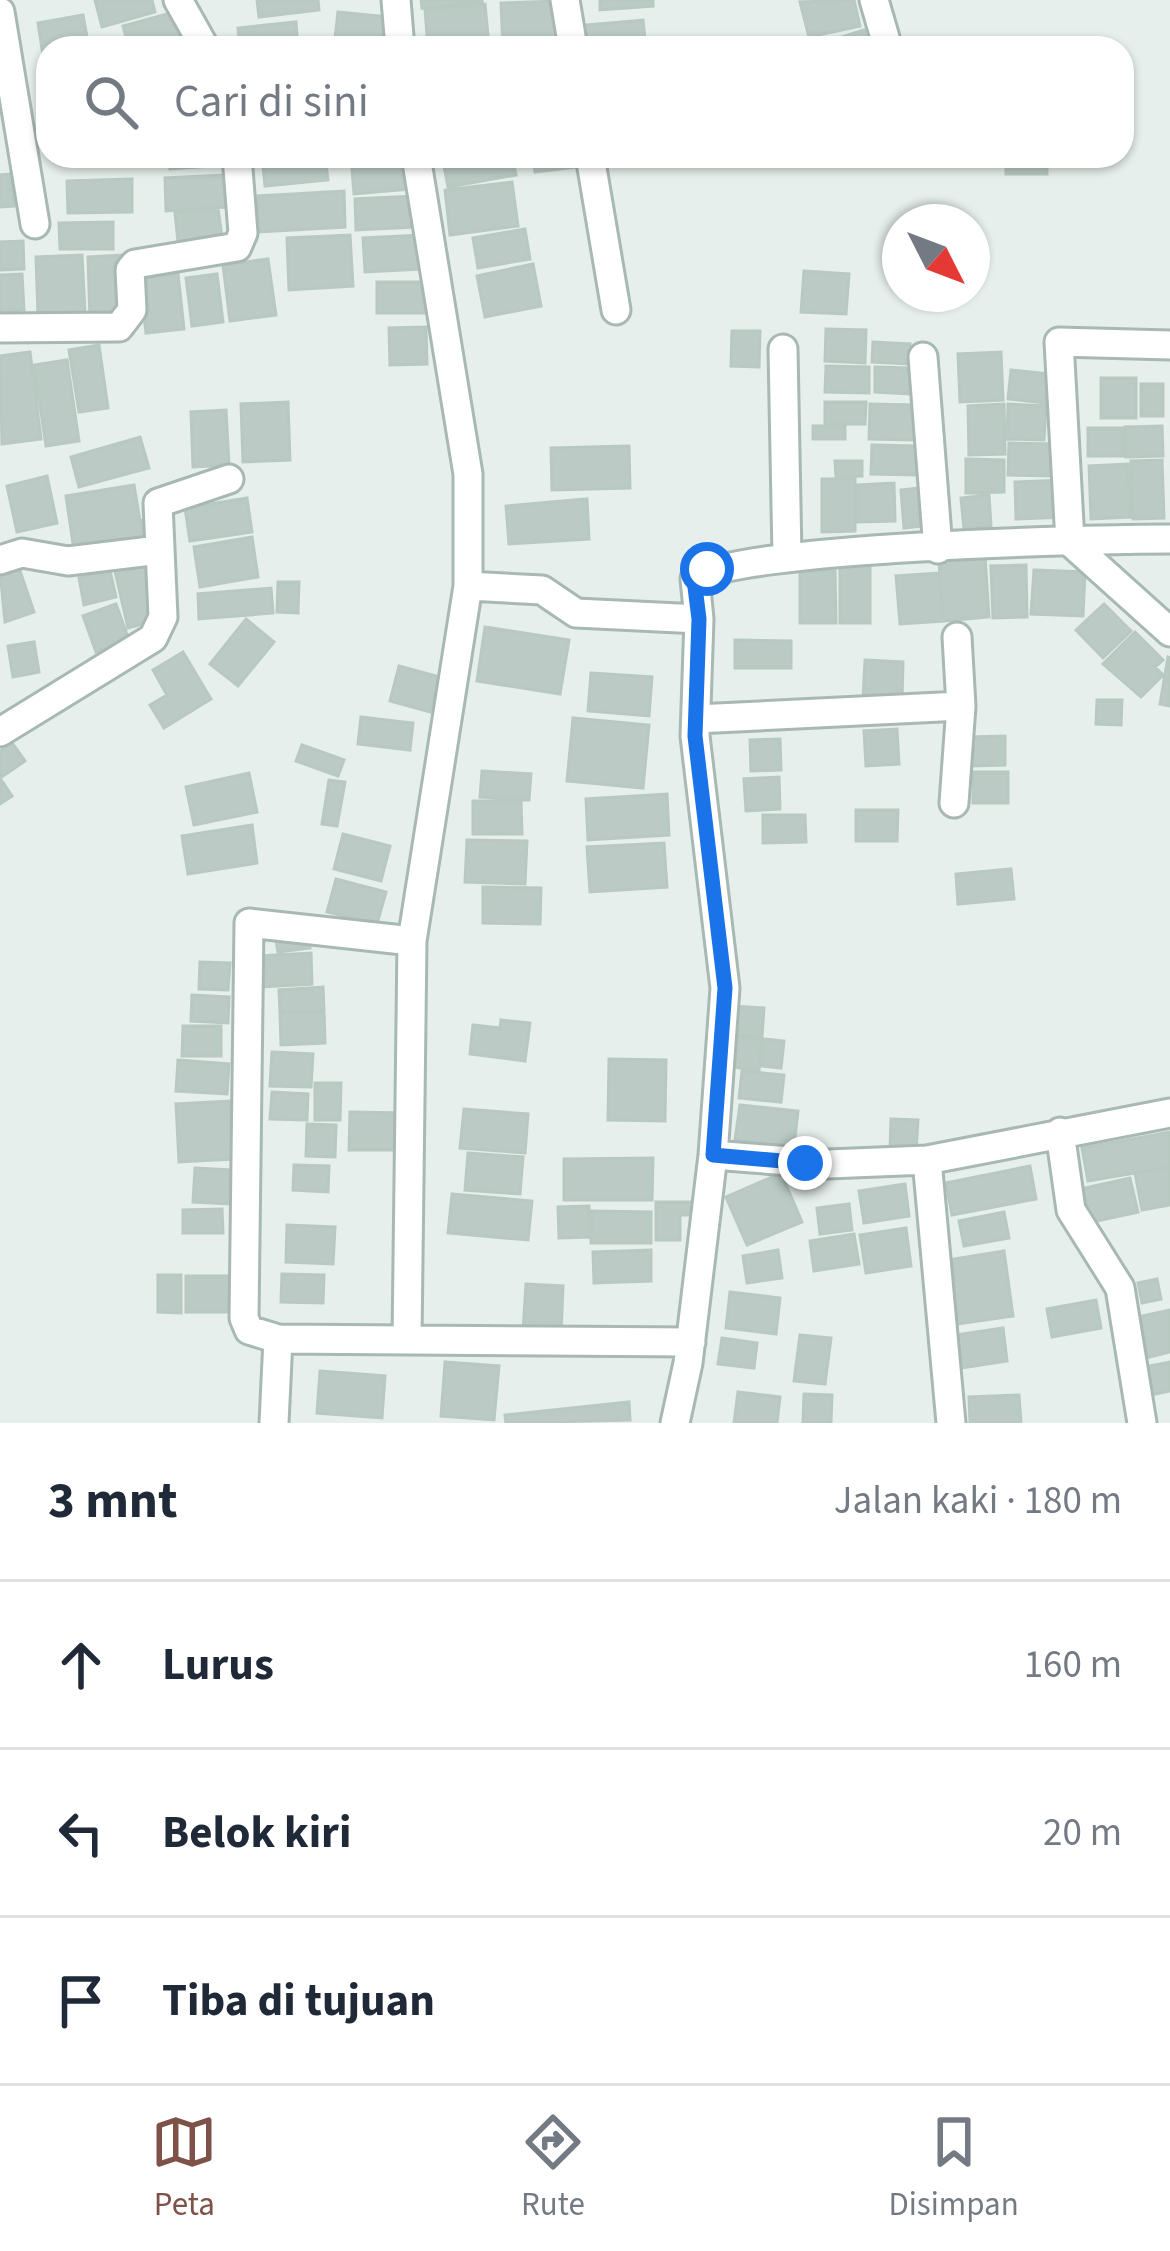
<!DOCTYPE html>
<html lang="id">
<meta charset="utf-8">
<style>
body{margin:0;font-family:"Source Sans 3",sans-serif;background:#f2f2f3;color:#1f2937}
.compass{position:absolute;left:882px;top:204px;width:108px;height:108px;border-radius:50%;background:#fff;box-shadow:0 3px 9px #0004;rotate:132deg}
.stop{position:absolute;width:36px;height:36px;margin:-27px;border:9px solid #1a73e8;border-radius:50%;background:#fff}
.stop.end{background:#1a73e8;border-color:#fff;box-shadow:0 3px 12px #0008}
.list{margin:0;padding:0;list-style:none}
h2{display:flex;justify-content:space-between;align-items:center;height:156px;margin:0;padding:0 48px;font-size:51px}
h2 small{font-size:39px;font-weight:400;color:#747a83}
.list li{display:grid;grid-template-columns:78px 1fr auto;gap:36px;align-items:center;box-sizing:border-box;height:168px;padding:0 48px;border-top:3px solid #e0e1e3}
.list b{display:block;font-size:45px;white-space:nowrap}
.list em{font-size:39px;font-style:normal;color:#747a83}
.icon{flex:none;width:66px;height:66px;fill:none;stroke:currentColor;stroke-width:2;stroke-linecap:round;stroke-linejoin:round}
.map{position:relative;flex:none;width:1170px;height:1423px;overflow:hidden}
.search{position:absolute;background:#fff;box-shadow:0 3px 9px #0004;left:36px;right:36px;top:36px;height:132px;display:flex;align-items:center;gap:30px;box-sizing:border-box;padding:0 42px;border-radius:36px;color:#747a83;font-size:45px}
.sheet{height:660px;background:#fff}
nav{display:flex;justify-content:space-around;align-items:center;box-sizing:border-box;height:168px;border-top:3px solid #e0e1e3;background:#fff;font-size:33px;color:#747a83}
nav a{display:grid;justify-items:center;gap:6px}
nav .on{color:#7f5249}
.map>svg:first-child{display:block}
.building{fill:#bbcac4;stroke:#b8c9c2;stroke-width:3}
.lines{fill:none;stroke-linecap:round;stroke-linejoin:round}
.minor-casing{stroke:#a8b8b2;stroke-width:33}
.minor{stroke:#fff;stroke-width:27}
.route{stroke:#1a73e8;stroke-width:15}
</style>
<div class="map">
<svg width="1170" height="1423" viewBox="0 0 1170 1423">
<rect width="100%" height="100%" fill="#e6efeb"/>
<path class="building" d="M95,0H152L155,12L102,27Z
M257,0H318L319,10L259,17Z
M421,0H482V2L422,8Z
M600,0H653V6L600,10Z
M854,0L860,26L809,37L800,2Z
M560,1L562,45L503,48L501,3Z
M485,4L489,46L428,48L425,9Z
M174,12L184,48H129L123,26Z
M338,12L390,17L387,48L334,47Z
M83,15L89,48H48L44,62L38,23Z
M643,20L646,48H587L585,25Z
M296,22L298,48H240L238,28Z
M864,30L869,48H831L829,41Z
M168,156H224L225,165L170,169Z
M262,156H325L328,180L265,186Z
M351,156H409L412,189L354,194Z
M442,156H512L516,175L448,187Z
M533,156H584L585,166L535,172Z
M1006,156H1047V174H1006Z
M11,174L14,206L0,207V175Z
M224,175L226,207L166,211L165,178Z
M132,179V212L68,213L67,181Z
M512,182L518,226L450,235L445,190Z
M344,191L345,227L259,232L258,196Z
M414,196L415,227L356,230L355,199Z
M218,208L223,245L179,251L175,213Z
M113,222V249H60L59,223Z
M525,229L530,259L478,268L473,238Z
M350,235L353,286L289,290L287,238Z
M421,235L422,269L365,272L363,238Z
M23,241L24,269L0,270V242Z
M82,255L85,313L38,315L36,257Z
M123,255L126,318L90,320L88,257Z
M268,259L276,315L230,321L223,265Z
M533,264L541,306L485,317L477,276Z
M804,271L849,274L846,314L801,312Z
M22,274L24,310L0,312V275Z
M178,274L184,329L146,333L140,278Z
M217,274L223,322L192,326L186,278Z
M377,282H426L425,313H377Z
M426,327L427,364L390,365L389,328Z
M826,329L866,330L865,363L825,361Z
M732,331H760L759,367L731,366Z
M873,342L910,344L909,364L872,362Z
M99,345L108,408L79,412L69,350Z
M30,352L41,439L2,444L0,356Z
M1001,352L1003,400L960,402L958,354Z
M67,360L79,441L46,446L34,365Z
M826,366L869,367V393L825,392Z
M875,367L911,368L910,394L875,392Z
M1011,370L1050,374L1046,403L1008,399Z
M1101,378H1136V418H1101Z
M1141,384H1163V416H1141Z
M288,402L290,460L243,462L241,404Z
M825,402H866L865,424H825Z
M870,404L917,405L915,440L869,439Z
M1004,404L1005,454L969,455L968,406Z
M1008,404L1046,406L1044,440L1007,439Z
M226,410L229,465L193,467L191,412Z
M813,426H845V439H813Z
M1162,426L1163,456L1126,457L1125,427Z
M1088,428H1122L1123,456H1088Z
M140,437L149,468L79,487L71,457Z
M1009,443L1058,444L1057,476L1008,475Z
M872,445L918,446L917,475L871,474Z
M629,446L630,488L552,490L551,448Z
M966,459L1004,460V492L966,493Z
M1162,460L1164,518L1133,519L1131,461Z
M835,461H862V476L836,477Z
M1128,464L1130,517L1091,519L1089,466Z
M47,476L57,523L17,532L7,486Z
M822,479H855V531L822,532Z
M1064,480L1065,517L1016,519L1015,482Z
M894,483L895,521L858,522V485Z
M134,485L140,521L154,518L156,536L74,550L66,496Z
M927,487L931,525L904,528L901,490Z
M989,495L991,526L964,529L961,498Z
M247,498L252,532L190,541L185,508Z
M587,499L589,539L509,544L506,506Z
M252,537L258,577L200,587L194,547Z
M985,557L989,617L943,621L939,561Z
M145,564L158,620L128,628L115,571Z
M18,565L34,612L5,622L0,571Z
M1026,565L1027,617L993,618L991,566Z
M840,567H870V623H840Z
M1034,570L1085,572L1083,616L1031,614Z
M110,571L116,597L84,605L79,578Z
M800,571H835L836,623H800Z
M939,573L943,621L900,624L896,576Z
M278,582H299L298,613L277,612Z
M271,588L273,613L199,619L198,594Z
M116,604L129,640L96,652L83,616Z
M1104,604L1131,631L1103,658L1076,630Z
M246,619L274,642L238,686L210,664Z
M485,627L569,640L560,694L477,681Z
M1135,632L1163,660L1155,667L1163,675L1141,697L1103,664Z
M735,640L791,641V668H735Z
M34,642L39,672L13,677L8,646Z
M183,652L211,699L164,728L150,705L167,695L153,670Z
M1168,657L1170,658V706L1160,704Z
M865,660L903,662L902,700L863,699Z
M399,666L440,677L430,712L390,701Z
M591,673L652,677L649,716L588,711Z
M1097,700H1122L1121,725L1096,724Z
M361,717L413,723L410,750L358,744Z
M573,718L649,725L643,788L567,781Z
M897,729L899,764L866,766L864,731Z
M1005,736V765L971,766L970,737Z
M780,739L781,770L751,771L750,740Z
M12,743L25,761L0,778L12,796L0,804V751Z
M302,745L344,760L338,776L296,761Z
M482,771L531,774L529,800L480,797Z
M973,772H1008V803H973Z
M249,773L257,812L194,825L186,787Z
M779,777L780,809L746,811L744,779Z
M329,780L345,782L337,826L322,824Z
M667,794L669,835L588,840L586,799Z
M473,801H521L522,834H473Z
M856,810H898L897,841H856Z
M763,815H805L806,842L763,843Z
M252,825L257,863L188,874L182,836Z
M343,834L390,846L381,881L334,869Z
M467,840L527,841L525,884L465,882Z
M664,843L667,887L590,892L587,847Z
M1011,869L1014,899L958,904L956,874Z
M336,879L386,892L377,924L327,912Z
M483,887L541,888L540,924L483,923Z
M309,936L310,948L278,952L276,940Z
M311,953L312,984L262,987L260,956Z
M200,962L230,963L228,990L199,989Z
M323,987L324,1011L280,1013L279,990Z
M192,995L229,997L228,1023L191,1021Z
M732,1006L764,1008L762,1037L730,1034Z
M324,1011L325,1043L281,1045L280,1013Z
M501,1020L530,1023L525,1061L470,1054L473,1025L500,1028Z
M183,1026H221V1056H182Z
M734,1037L762,1039L759,1070L731,1067Z
M764,1039L784,1041L781,1068L761,1066Z
M272,1052L313,1054L311,1087L270,1086Z
M609,1059L666,1060L665,1121L608,1120Z
M178,1060L229,1064L227,1094L176,1091Z
M742,1071L784,1075L781,1102L739,1098Z
M315,1083H341L340,1120H315Z
M272,1092L308,1094L307,1120L270,1119Z
M230,1101L233,1159L179,1162L176,1104Z
M740,1105L798,1111L794,1146L735,1140Z
M464,1109L528,1114L525,1153L460,1148Z
M350,1112L403,1113L402,1150H349Z
M891,1119L918,1120L916,1152L890,1150Z
M307,1124L336,1125L335,1157L306,1156Z
M1170,1132V1167L1088,1181L1082,1148Z
M468,1153L523,1157L520,1194L465,1190Z
M653,1158L652,1200H564V1159Z
M294,1165L329,1166L328,1192L293,1190Z
M1030,1166L1036,1199L952,1215L946,1183Z
M1170,1167V1205L1142,1210L1135,1173Z
M195,1168L231,1170L230,1204L193,1202Z
M781,1173L802,1222L747,1245L726,1197Z
M1130,1178L1138,1212L1088,1223L1081,1189Z
M905,1184L909,1216L864,1223L859,1191Z
M452,1194L532,1201L528,1240L448,1233Z
M656,1202H693L692,1215H680V1240H656Z
M849,1204L852,1230L820,1234L817,1208Z
M589,1206L590,1237L559,1238L558,1207Z
M222,1209L223,1233H183V1210Z
M592,1211L651,1212V1243H591Z
M1004,1212L1009,1238L964,1246L959,1221Z
M287,1225L335,1227L333,1264L286,1262Z
M906,1228L911,1266L866,1273L860,1235Z
M854,1234L859,1264L814,1271L810,1241Z
M651,1250V1281L594,1283L593,1252Z
M778,1250L782,1278L747,1283L743,1256Z
M1004,1251L1013,1316L957,1324L948,1260Z
M282,1274L324,1275L323,1303L281,1302Z
M158,1275H181V1313L158,1312Z
M186,1276H238V1312H186Z
M1157,1279L1161,1299L1142,1303L1138,1283Z
M526,1284L563,1286L561,1334L523,1332Z
M730,1292L780,1298L776,1334L726,1328Z
M1096,1300L1101,1328L1052,1337L1047,1309Z
M1170,1310V1352L1142,1359L1133,1318Z
M1003,1328L1007,1361L961,1368L956,1335Z
M800,1335L831,1338L825,1384L794,1381Z
M722,1338L757,1343L754,1368L718,1364Z
M445,1362L499,1366L494,1420L441,1416Z
M1170,1362V1391L1146,1396L1140,1368Z
M320,1371L385,1376L382,1418L317,1413Z
M738,1392L780,1397L777,1423H734Z
M804,1394L832,1395L831,1423H803Z
M1019,1395L1021,1423H970L969,1397Z
M629,1402L630,1420L506,1423L505,1415Z"/>
<g class="lines">
<defs>
<path id="minor" d="M178,0L205,48
M396,0L400,48
M565,0L573,48
M874,0L888,48
M0,12L35,224
M590,156L616,310
M0,328L119,327L132,310L130,270L135,264L237,247L243,233L237,156
M1170,345L1059,342L1070,542L1170,632
M783,349L787,557
M923,357L938,549
M0,560L22,553L68,561L159,550
M468,586L542,590L576,613L699,619
M696,719L961,706
M0,732L153,638L163,617L158,503L229,479
M954,803L961,706L957,637
M412,941L249,923L244,1318L249,1330L278,1339L691,1342
M1060,1132L1071,1210L1120,1288L1142,1423
M713,1155L828,1164L927,1160L1170,1113
M927,1160L951,1423
M407,1340L412,941L468,586V474L416,156
M274,1423L278,1339
M675,1423L688,1363L713,1155L725,988L695,736L699,619L695,579C736,547 1097,539 1170,539"/>
</defs>
<use href="#minor" class="minor-casing"/>
<use href="#minor" class="minor"/>
</g>
<g class="lines">
<path class="route" d="M707,569L694,579L699,619L695,736L725,988L713,1155L805,1163"/>
</g>
</svg>
<svg class="compass" viewBox="-18 -18 36 36"><path d="M0-13l5 13h-10z" fill="#e53935"/><path d="M0 13l5-13h-10z" fill="#747a83"/></svg>
<div class="stop" style="left:707px;top:569px"></div>
<div class="stop end" style="left:805px;top:1163px"></div>
<div class="search"><svg class="icon" aria-label="search" viewBox="0 0 24 24"><circle cx="10" cy="10" r="6"/><path d="M15 15l6 6"/></svg>Cari di sini</div>
</div>
<section class="sheet">
<h2>3 mnt<small>Jalan kaki · 180 m</small></h2>
<ul class="list">
<li><svg class="icon" aria-label="ahead" viewBox="0 0 24 24"><path d="M12 20V5M6 11l6-6 6 6"/></svg><div><b>Lurus</b></div><em>160 m</em></li>
<li><svg class="icon" aria-label="left" viewBox="0 0 24 24"><path d="M17 20v-9H6M10 6l-5 5 5 5"/></svg><div><b>Belok kiri</b></div><em>20 m</em></li>
<li><svg class="icon" aria-label="arrive" viewBox="0 0 24 24"><path d="M6 21V4h12l-3 4 3 4H6"/></svg><div><b>Tiba di tujuan</b></div></li>
</ul>
</section>
<nav>
<a class="on"><svg class="icon" aria-label="map" viewBox="0 0 24 24"><path d="M3 6l6-2 6 2 6-2v14l-6 2-6-2-6 2zM9 4v14M15 6v14"/></svg>Peta</a>
<a><svg class="icon" aria-label="directions" viewBox="0 0 24 24"><path d="M12 3l9 9-9 9-9-9zM9 14v-3h6M13 9l2 2-2 2"/></svg>Rute</a>
<a><svg class="icon" aria-label="saved" viewBox="0 0 24 24"><path d="M7 4h10v16l-5-4-5 4z"/></svg>Disimpan</a>
</nav>
